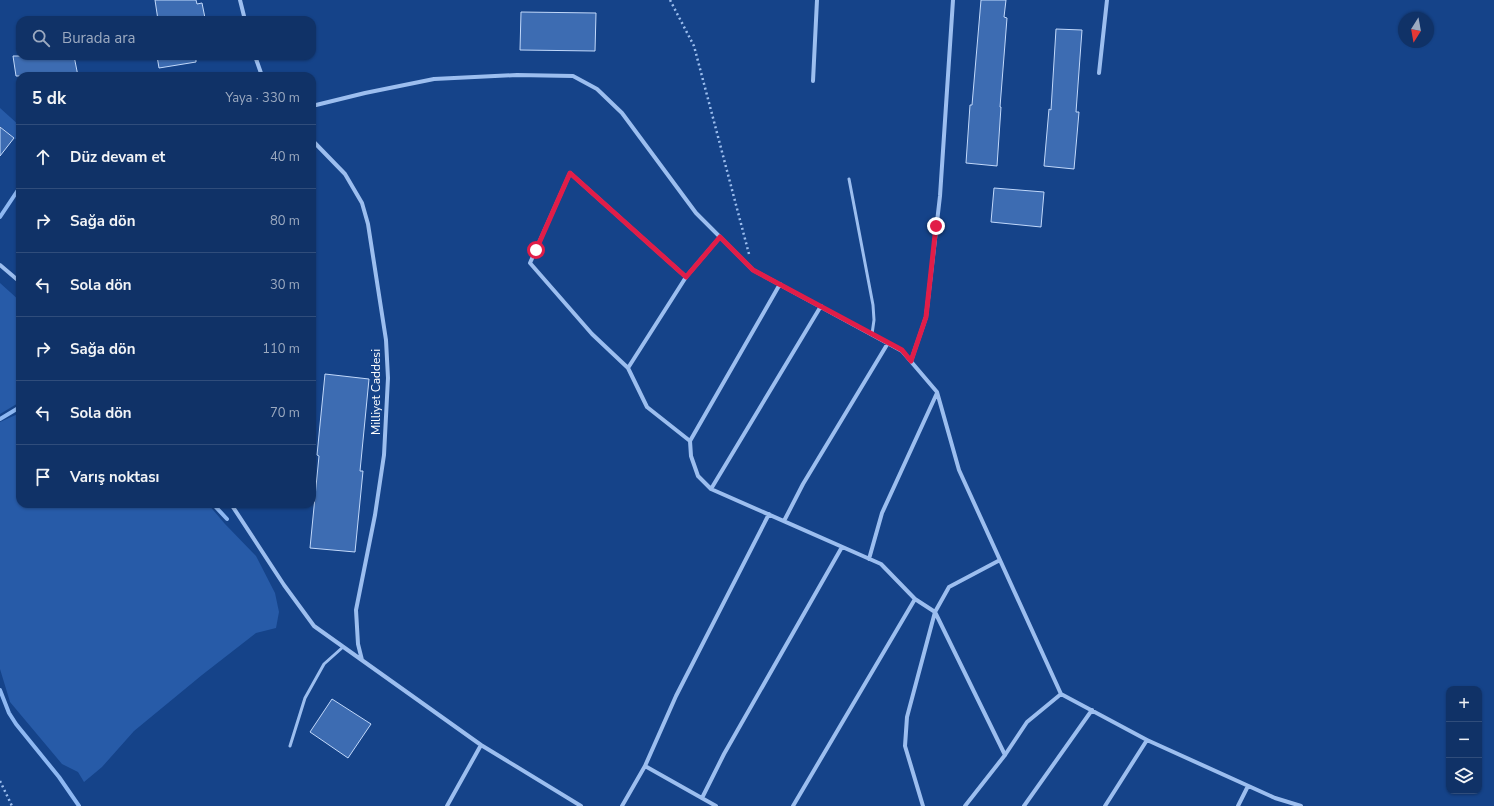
<!DOCTYPE html>
<html lang="tr">
<meta charset="utf-8">
<style>
body{margin:0;font-family:"Nunito Sans",sans-serif;background:#193a6d;color:#f1f3f6}
.controls{position:absolute;right:12px;bottom:12px;display:grid;overflow:hidden;border-radius:8px;box-shadow:0 1px 3px #0004}
.controls button{width:36px;height:36px;display:grid;place-items:center;padding:0;border:0;border-bottom:1px solid #304d7b;background:#103267;color:#f1f3f6;font:20px sans-serif}
.compass{position:absolute;left:1398px;top:12px;width:36px;height:36px;border-radius:50%;background:#103267;box-shadow:0 1px 3px #0004;rotate:191deg}
.stop{position:absolute;width:12px;height:12px;margin:-9px;border:3px solid #e11d48;border-radius:50%;background:#fff}
.stop.end{background:#e11d48;border-color:#fff;box-shadow:0 1px 4px #0008}
.list{margin:0;padding:0;list-style:none}
h2{display:flex;justify-content:space-between;align-items:center;height:52px;margin:0;padding:0 16px;font-size:17px}
h2 small{font-size:13px;font-weight:400;color:#9caac0}
.list li{display:grid;grid-template-columns:26px 1fr auto;gap:12px;align-items:center;box-sizing:border-box;height:64px;padding:0 16px;border-top:1px solid #304d7b}
.list b{display:block;font-size:15px;white-space:nowrap}
.list em{font-size:13px;font-style:normal;color:#9caac0}
.icon{flex:none;width:22px;height:22px;fill:none;stroke:currentColor;stroke-width:2;stroke-linecap:round;stroke-linejoin:round}
.map{position:relative;flex:none;width:1494px;height:806px;overflow:hidden}
.search{position:absolute;background:#103267;box-shadow:0 1px 3px #0004;left:16px;top:16px;width:300px;height:44px;display:flex;align-items:center;gap:10px;box-sizing:border-box;padding:0 14px;border-radius:12px;color:#9caac0;font-size:15px}
.panel{position:absolute;background:#103267;box-shadow:0 1px 3px #0004;left:16px;top:72px;width:300px;height:436px;border-radius:12px}
.map>svg:first-child{display:block}
.green{fill:#275ba8}
.lines{fill:none;stroke-linecap:round;stroke-linejoin:round}
.stream{stroke:#8eb8f2;stroke-width:4}
.building{fill:#3d6cb2;stroke:#c2d9fb}
.path{stroke:#9cbeef;stroke-width:2.5;stroke-dasharray:2 3;stroke-linecap:butt}
.lane{stroke:#9cbeef;stroke-width:3}
.street{stroke:#9cbeef;stroke-width:4}
.route{stroke:#e11d48;stroke-width:5}
.labels{text-anchor:middle;stroke-width:4;stroke-linejoin:round;paint-order:stroke}
.street-label{font-size:12px;fill:#fff;stroke:#154389}
</style>
<div class="map">
<svg width="1494" height="806" viewBox="0 0 1494 806">
<rect width="100%" height="100%" fill="#154389"/>
<path class="green" d="M0,108L20,126V143L0,126Z
M0,283L20,301V402L0,414Z
M20,413V504H208L225,524L256,556L275,593L279,612L276,628L256,633L202,675L134,731L102,767L84,782L78,772L62,764L10,702L0,669V422Z"/>
<g class="lines">
<path class="stream" d="M0,217L20,187
M0,419L20,407
M213,504L227,519
M0,690L9,713L16,724L59,777L79,806"/>
</g>
<path class="building" d="M155,0H196L197,4L202,3L205,18L196,20H158Z
M981,0H1006L1004,17L1007,18L1000,107H1001L997,166L966,163L970,105H972Z
M521,12L596,13L595,51L520,50Z
M1056,29L1082,30L1076,112H1079L1074,169L1044,166L1049,109L1051,110Z
M13,56H74L78,76H16Z
M157,56H196V62L159,68Z
M0,127L14,138L0,156Z
M994,188L1044,192L1041,227L991,222Z
M325,374L369,379L360,471H363L355,552L310,548L319,456L317,455Z
M332,699L371,724L348,758L310,732Z"/>
<g class="lines">
<path class="path" d="M670,0L694,46L749,254
M0,781L12,806"/>
<path class="lane" d="M849,179L873,305L874,320L872,334
M290,746L305,698L324,664L343,647"/>
<path class="street" d="M240,0L245,20
M255,56L262,76
M1099,73L1107,0
M813,81L817,0
M312,106L365,93L434,79L517,75L573,76L597,89L622,113L696,213L753,270L902,351L937,392L959,470L1061,694L1147,740L1275,798L1301,806
M312,140L345,174L362,203L368,224L386,340L388,378L384,455L375,515L356,610L358,644L362,660
M0,265L20,282
M686,277L570,173L530,263L592,334L628,368L647,407L690,441
M780,284L690,441L691,456L698,476L711,489L881,564L915,599L935,612L1005,755
M911,361L926,317L940,196L953,0
M628,368L686,277L720,237
M711,489L821,306
M231,504L284,585L314,626L481,745L581,806
M784,521L803,484L888,343
M869,559L882,513L937,393
M645,766L716,806
M702,798L724,754L842,547
M447,806L481,745
M622,806L645,766L676,696L769,514
M793,806L915,599
M923,806L905,746L907,717L935,612L949,587L1000,560
M965,806L1005,755L1027,722L1061,694
M1024,806L1092,710
M1105,806L1147,740
M1238,806L1248,786"/>
</g>
<g class="lines">
<path class="route" d="M536,250L570,173L686,277L720,237L753,270L902,350L911,361L926,317L936,226"/>
</g>
<g class="labels">
<g class="street-label">
<text transform="translate(376 392) rotate(-90)" y="4">Milliyet Caddesi</text>
</g>
</g>
</svg>
<div class="controls">
<button>+</button>
<button>−</button>
<button><svg class="icon" aria-label="layers" viewBox="0 0 24 24"><path d="M12 4l9 5-9 5-9-5zM3 14l9 5 9-5"/></svg></button>
</div>
<svg class="compass" viewBox="-18 -18 36 36"><path d="M0-13l5 13h-10z" fill="#e53935"/><path d="M0 13l5-13h-10z" fill="#9caac0"/></svg>
<div class="stop" style="left:536px;top:250px"></div>
<div class="stop end" style="left:936px;top:226px"></div>
<div class="search"><svg class="icon" aria-label="search" viewBox="0 0 24 24"><circle cx="10" cy="10" r="6"/><path d="M15 15l6 6"/></svg>Burada ara</div>
<section class="panel">
<h2>5 dk<small>Yaya · 330 m</small></h2>
<ul class="list">
<li><svg class="icon" aria-label="ahead" viewBox="0 0 24 24"><path d="M12 20V5M6 11l6-6 6 6"/></svg><div><b>Düz devam et</b></div><em>40 m</em></li>
<li><svg class="icon" aria-label="right" viewBox="0 0 24 24"><path d="M7 20v-9h11M14 6l5 5-5 5"/></svg><div><b>Sağa dön</b></div><em>80 m</em></li>
<li><svg class="icon" aria-label="left" viewBox="0 0 24 24"><path d="M17 20v-9H6M10 6l-5 5 5 5"/></svg><div><b>Sola dön</b></div><em>30 m</em></li>
<li><svg class="icon" aria-label="right" viewBox="0 0 24 24"><path d="M7 20v-9h11M14 6l5 5-5 5"/></svg><div><b>Sağa dön</b></div><em>110 m</em></li>
<li><svg class="icon" aria-label="left" viewBox="0 0 24 24"><path d="M17 20v-9H6M10 6l-5 5 5 5"/></svg><div><b>Sola dön</b></div><em>70 m</em></li>
<li><svg class="icon" aria-label="arrive" viewBox="0 0 24 24"><path d="M6 21V4h12l-3 4 3 4H6"/></svg><div><b>Varış noktası</b></div></li>
</ul>
</section>
</div>
